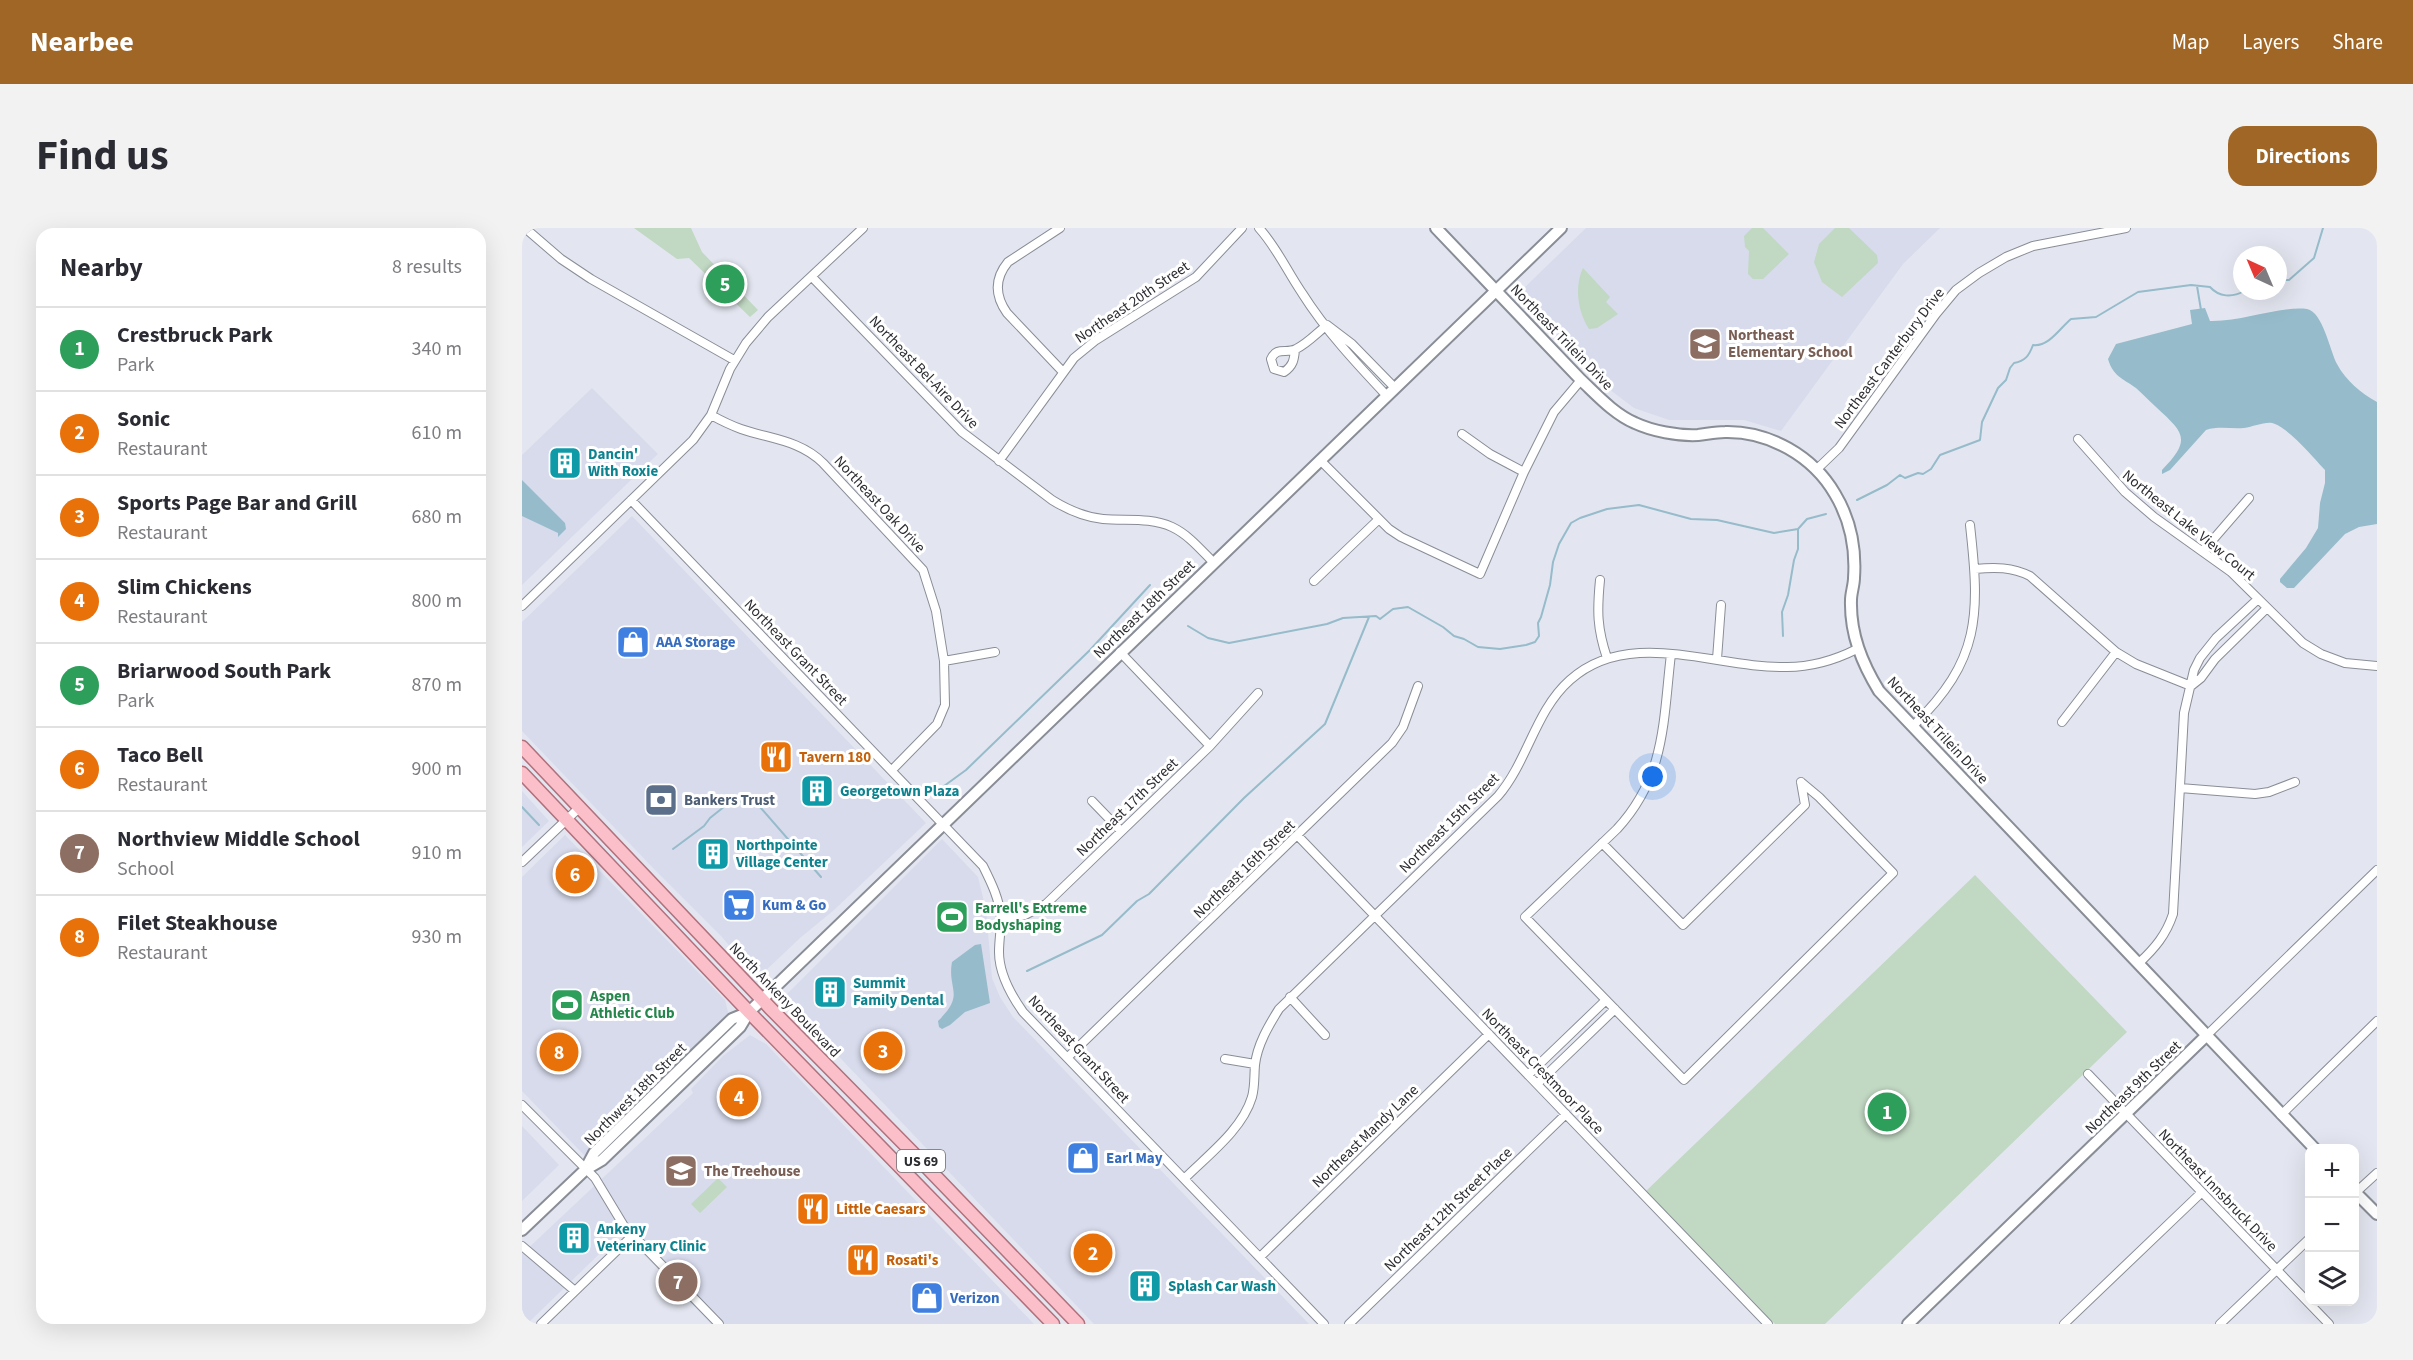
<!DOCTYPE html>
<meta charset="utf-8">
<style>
body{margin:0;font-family:"Source Sans 3",sans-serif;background:#f2f2f3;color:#2b2b33}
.controls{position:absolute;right:18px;bottom:18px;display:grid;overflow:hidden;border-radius:12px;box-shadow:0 6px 24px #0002}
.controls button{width:54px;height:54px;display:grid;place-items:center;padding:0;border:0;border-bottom:2px solid #e1e1e2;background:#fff;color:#2b2b33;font:30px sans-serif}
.compass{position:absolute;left:1711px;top:18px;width:54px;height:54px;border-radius:50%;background:#fff;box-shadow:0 6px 24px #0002;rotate:316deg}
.you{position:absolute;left:1131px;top:549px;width:21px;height:21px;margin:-15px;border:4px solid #fff;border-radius:50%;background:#1a73e8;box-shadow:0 0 0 9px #1a73e833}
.badge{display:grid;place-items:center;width:39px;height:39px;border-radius:50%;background:#a06625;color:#fff;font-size:20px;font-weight:700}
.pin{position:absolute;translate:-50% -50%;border:3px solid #fff;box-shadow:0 2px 6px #0006}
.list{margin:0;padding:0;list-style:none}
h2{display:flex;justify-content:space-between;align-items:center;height:78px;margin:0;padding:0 24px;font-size:26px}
h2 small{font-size:20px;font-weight:400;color:#7c7c81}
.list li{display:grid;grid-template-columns:39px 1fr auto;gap:18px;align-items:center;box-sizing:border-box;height:84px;padding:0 24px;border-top:2px solid #e1e1e2}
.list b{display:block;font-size:22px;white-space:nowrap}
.list p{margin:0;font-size:20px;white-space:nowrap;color:#7c7c81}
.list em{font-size:20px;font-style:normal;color:#7c7c81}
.icon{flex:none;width:33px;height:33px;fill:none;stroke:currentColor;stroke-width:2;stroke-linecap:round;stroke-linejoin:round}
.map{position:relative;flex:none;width:1855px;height:1096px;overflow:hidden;border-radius:18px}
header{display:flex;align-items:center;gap:36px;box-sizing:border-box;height:84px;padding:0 30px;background:#a06625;color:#fff}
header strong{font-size:28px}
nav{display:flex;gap:33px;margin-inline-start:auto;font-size:21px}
.intro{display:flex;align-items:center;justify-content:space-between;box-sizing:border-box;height:144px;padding:0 36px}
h1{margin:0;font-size:42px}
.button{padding:15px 27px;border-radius:18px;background:#a06625;color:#fff;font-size:21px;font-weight:700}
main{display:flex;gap:36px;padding:0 36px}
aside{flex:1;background:#fff;border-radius:18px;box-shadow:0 6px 24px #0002}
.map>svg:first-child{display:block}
.built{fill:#d7dbec}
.green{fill:#c1d8c3}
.water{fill:#96bbca}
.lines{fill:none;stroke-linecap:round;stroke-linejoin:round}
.stream{stroke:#96bbca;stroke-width:2}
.street-casing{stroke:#898d96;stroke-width:10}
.secondary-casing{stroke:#898d96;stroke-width:14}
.primary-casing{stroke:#b0717c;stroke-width:15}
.street{stroke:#fff;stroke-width:8}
.secondary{stroke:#fff;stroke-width:10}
.primary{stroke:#fabfc9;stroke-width:12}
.labels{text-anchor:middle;stroke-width:6;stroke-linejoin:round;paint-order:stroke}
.shield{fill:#fff;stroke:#6b6c6f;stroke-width:1.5}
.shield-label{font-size:14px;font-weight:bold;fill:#2c2d31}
.street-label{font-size:15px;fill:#2c2d31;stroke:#fff}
.education-label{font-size:15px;font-weight:bold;fill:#785e54;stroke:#fff;text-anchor:start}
.culture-label{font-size:15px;font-weight:bold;fill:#0d838f;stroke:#fff;text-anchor:start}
.shop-label{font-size:15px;font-weight:bold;fill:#366cbe;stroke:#fff;text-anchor:start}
.food-label{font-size:15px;font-weight:bold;fill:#c56008;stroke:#fff;text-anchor:start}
.service-label{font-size:15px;font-weight:bold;fill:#4e5e75;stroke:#fff;text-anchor:start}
.leisure-label{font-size:15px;font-weight:bold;fill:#27864d;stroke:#fff;text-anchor:start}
</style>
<header>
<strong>Nearbee</strong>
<nav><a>Map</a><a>Layers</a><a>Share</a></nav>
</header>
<div class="intro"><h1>Find us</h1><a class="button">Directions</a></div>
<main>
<aside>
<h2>Nearby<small>8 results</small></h2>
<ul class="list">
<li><span class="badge" style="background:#2e9e5b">1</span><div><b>Crestbruck Park</b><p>Park</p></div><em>340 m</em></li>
<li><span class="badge" style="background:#e8710a">2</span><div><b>Sonic</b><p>Restaurant</p></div><em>610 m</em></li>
<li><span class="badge" style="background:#e8710a">3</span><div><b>Sports Page Bar and Grill</b><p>Restaurant</p></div><em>680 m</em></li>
<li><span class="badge" style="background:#e8710a">4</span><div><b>Slim Chickens</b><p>Restaurant</p></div><em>800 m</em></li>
<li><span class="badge" style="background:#2e9e5b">5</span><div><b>Briarwood South Park</b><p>Park</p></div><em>870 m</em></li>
<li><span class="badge" style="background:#e8710a">6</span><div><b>Taco Bell</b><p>Restaurant</p></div><em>900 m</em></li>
<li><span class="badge" style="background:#8d6e63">7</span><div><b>Northview Middle School</b><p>School</p></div><em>910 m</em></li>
<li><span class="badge" style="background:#e8710a">8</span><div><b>Filet Steakhouse</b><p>Restaurant</p></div><em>930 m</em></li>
</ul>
</aside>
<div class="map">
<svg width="1855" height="1096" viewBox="0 0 1855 1096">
<rect width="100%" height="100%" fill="#e3e6f0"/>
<path class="built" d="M1064,0H1418L1381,36L1259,203L1222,192H1147L1112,180L1083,158L1002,73L999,69L1002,60Z
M70,160L136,226L0,357V227Z
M110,288L404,595L312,682L278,710L240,746L227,741L200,709L132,641L0,503V394Z
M0,563L27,593L0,619Z
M43,607L203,772L206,784L200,797L63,928L0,863V649Z
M420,611L456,649L464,682L470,750L478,769L491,789L787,1096H572L261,770Z
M228,807L244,816L512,1096H189L100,1004L5,1096H0V1026L171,865L169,861L201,828Z
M0,898L37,937L0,973Z"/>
<path class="green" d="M112,0H169L180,24L236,82L228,89L167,30L155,31Z
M1230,0H1241L1267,26L1241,51H1231L1226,46L1227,23L1223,19L1222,8Z
M1313,0H1327L1355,27L1356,35L1320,69L1300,54L1292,34L1297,16Z
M1061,40L1088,69L1084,74L1096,86L1075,100L1067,101C1056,84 1052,59 1061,40Z
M1453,647L1605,804L1303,1096H1253L1124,963Z
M196,950L205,959L178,985L169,976Z"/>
<path class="water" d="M1683,80L1688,93C1720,94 1757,78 1785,81C1801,84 1808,123 1815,136C1824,153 1839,165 1855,174V296L1837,299L1823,306L1772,360H1765L1758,354V351L1784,320L1796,300L1798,275L1803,255V242C1792,230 1765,198 1750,195C1741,194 1731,199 1722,200C1709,201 1696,198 1684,202L1648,242L1640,246V242C1670,211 1662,205 1634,179C1627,173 1621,166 1614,160C1600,150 1591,148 1586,131L1594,116L1670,96L1668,82Z
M0,252L43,295L44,301L36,309V305L0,288Z
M459,716L468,775L443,784L428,797L420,801L417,799L416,793C444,766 425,762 430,734L453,717Z"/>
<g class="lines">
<path class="stream" d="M1756,52H1767L1792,30L1801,0
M1675,58L1679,82
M1335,272L1365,257L1378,247L1383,250L1396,245L1401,246L1409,241L1418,227L1458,212L1460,194L1476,160L1484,152L1488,140L1492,135C1503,133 1507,128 1511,117C1527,119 1538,100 1549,91L1574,89L1616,64L1669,57L1688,59C1697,69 1710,70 1722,63
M666,398L686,410L707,415L805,396L821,390L854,388L858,391L871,381L886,379L921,399L932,408L942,411L956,419L978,421L1004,417L1013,414L1017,408L1016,395L1019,389L1028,357L1031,334L1037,316L1049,295L1058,290L1085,281L1117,277L1169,291L1195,292L1252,305L1276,301L1285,291L1304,286
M1261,408L1260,384L1266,367L1272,332L1276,321V301
M410,562L422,558L444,542L568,422L628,357
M0,579L17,597
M151,621L182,598L188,590L208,574H230L238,579L299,649
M505,743L580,707L615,673L627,666L722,570L803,496L847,389"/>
<defs>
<path id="street" d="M3,0L39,31L69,51L212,132
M538,0L486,34C472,51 473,68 485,85L541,144
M737,0C755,20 765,43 780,65C804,103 834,135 865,168
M290,49L440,204L530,272C546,282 562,289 581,291C605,293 628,289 650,299C667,307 679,322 692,335
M805,97L830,116L873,160
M773,122C772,132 771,138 762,144L752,141L749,131C755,118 764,126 774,121C785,116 795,105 805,97
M189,187C198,192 208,197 219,201C248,211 278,212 301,235L401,342L414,383L422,433L423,477L415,496L370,542
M940,206L968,226L1002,244
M1556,211L1603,264L1632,289L1709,344L1781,415L1799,426L1823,435L1855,438
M798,232L867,301L879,309L958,346L1002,244L1032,184L1059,152
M477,233L552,130L574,112L674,49L720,0
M1294,242L1317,220L1414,86L1434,62L1457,45L1484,29L1511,18L1604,0
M109,272L461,638C469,654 478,672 479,691C479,702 477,713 477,724C477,746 489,767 501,784L802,1096
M1682,322L1727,270
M1453,341C1473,339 1490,339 1508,348L1594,424L1614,436L1669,458
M1078,352C1075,383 1075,400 1085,430
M792,353L856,292
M0,378L171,212L189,187L208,141L224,115L246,89L341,0
M598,424L688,518
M1149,426C1141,493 1144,548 1095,601L1003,689L1162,852L1371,645L1297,569L1279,554
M1195,431L1199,377
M422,433L473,424
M1669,458L1679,450L1693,431L1745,380
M1540,494L1594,424
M1391,498C1459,432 1458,387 1448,297
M1658,560L1733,566L1747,564L1773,554
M570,573L599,603
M776,608L1246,1096
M1080,615L1161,697L1283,577L1279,554
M0,634L58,579
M479,691L503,687L524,676L688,518L736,465
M1617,735C1633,720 1644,707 1651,686L1662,485L1672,442L1678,430L1694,410L1736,371
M768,769L803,807
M1684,808L1855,642
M546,829L870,515L881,499L896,458
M703,831L733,836
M1566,846L1807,1096
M1006,847L1084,772
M1015,856L1093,781
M0,877L73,950L102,998L197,1096
M1759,887L1855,793
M662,951C686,927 720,902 730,869C733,858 732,848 733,837C735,817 747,797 757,781L976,568C1006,533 1013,483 1048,452C1108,398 1195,441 1265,439C1290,439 1313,432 1335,421
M1832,966L1855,945
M0,1018L53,1063
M738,1029L967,806
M19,1096L111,1007
M827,1096L1044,886
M1542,1096L1679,965
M1698,1096L1788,1010"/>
<path id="secondary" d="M914,0L1059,152C1075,167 1092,186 1113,195C1130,203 1156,208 1176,207C1185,206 1194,204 1203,204C1247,203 1291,228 1313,266C1328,291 1334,321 1332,350C1332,357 1329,365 1329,372C1328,406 1340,435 1357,463L1792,920
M63,942L80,932L218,799L227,784L1039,0
M1832,963L1855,986
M0,1002L63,942L72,925L154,845L210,791L227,784
M1386,1096L1684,808"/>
<path id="primary" d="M0,519L249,781L392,926L556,1096
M0,545L227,784L531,1096"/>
</defs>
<use href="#street" class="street-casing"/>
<use href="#secondary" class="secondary-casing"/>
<use href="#primary" class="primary-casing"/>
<use href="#street" class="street"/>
<use href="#secondary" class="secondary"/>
<use href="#primary" class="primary"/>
</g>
<defs>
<symbol id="school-square" viewBox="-11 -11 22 22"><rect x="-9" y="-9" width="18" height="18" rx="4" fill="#8d6e63" stroke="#fff"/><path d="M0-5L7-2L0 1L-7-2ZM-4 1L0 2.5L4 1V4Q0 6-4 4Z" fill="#fff"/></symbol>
<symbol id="building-square" viewBox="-11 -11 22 22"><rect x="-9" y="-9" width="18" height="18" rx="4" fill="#0f9aa8" stroke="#fff"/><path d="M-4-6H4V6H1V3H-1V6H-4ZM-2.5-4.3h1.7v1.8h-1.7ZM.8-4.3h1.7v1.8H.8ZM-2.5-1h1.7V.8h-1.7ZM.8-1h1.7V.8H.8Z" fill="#fff"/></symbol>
<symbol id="shop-square" viewBox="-11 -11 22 22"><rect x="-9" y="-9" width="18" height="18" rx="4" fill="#3f7fe0" stroke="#fff"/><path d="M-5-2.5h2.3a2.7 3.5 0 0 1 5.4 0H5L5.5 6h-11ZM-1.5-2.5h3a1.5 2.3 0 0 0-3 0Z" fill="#fff"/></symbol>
<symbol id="restaurant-square" viewBox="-11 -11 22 22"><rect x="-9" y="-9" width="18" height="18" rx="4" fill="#e8710a" stroke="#fff"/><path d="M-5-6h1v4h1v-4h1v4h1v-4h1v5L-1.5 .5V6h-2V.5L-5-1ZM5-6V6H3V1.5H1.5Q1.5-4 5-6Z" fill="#fff"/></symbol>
<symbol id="bank-square" viewBox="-11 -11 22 22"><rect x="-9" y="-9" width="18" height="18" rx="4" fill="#5c6f8a" stroke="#fff"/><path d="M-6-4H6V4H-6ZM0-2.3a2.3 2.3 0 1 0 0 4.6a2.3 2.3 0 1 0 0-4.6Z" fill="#fff"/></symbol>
<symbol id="supermarket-square" viewBox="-11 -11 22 22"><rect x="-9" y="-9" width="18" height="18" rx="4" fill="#3f7fe0" stroke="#fff"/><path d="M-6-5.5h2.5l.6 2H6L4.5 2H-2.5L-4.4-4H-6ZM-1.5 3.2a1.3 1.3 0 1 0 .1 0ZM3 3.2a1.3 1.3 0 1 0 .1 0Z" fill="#fff"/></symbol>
<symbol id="stadium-square" viewBox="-11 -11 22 22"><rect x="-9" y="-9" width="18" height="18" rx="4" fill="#2e9e5b" stroke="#fff"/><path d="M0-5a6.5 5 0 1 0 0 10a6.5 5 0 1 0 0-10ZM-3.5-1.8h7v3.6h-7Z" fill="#fff"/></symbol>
</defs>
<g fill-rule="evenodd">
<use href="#school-square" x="1164" y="97" width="38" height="38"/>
<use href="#building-square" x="24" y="216" width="38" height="38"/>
<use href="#shop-square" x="92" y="395" width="38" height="38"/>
<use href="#restaurant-square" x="235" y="510" width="38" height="38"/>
<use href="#building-square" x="276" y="544" width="38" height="38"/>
<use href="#bank-square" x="120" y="553" width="38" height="38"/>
<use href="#building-square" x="172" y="607" width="38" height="38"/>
<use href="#supermarket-square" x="198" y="658" width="38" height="38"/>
<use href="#stadium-square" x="411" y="670" width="38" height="38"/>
<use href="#building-square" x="289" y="745" width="38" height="38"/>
<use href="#stadium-square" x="26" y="758" width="38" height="38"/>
<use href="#shop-square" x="542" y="911" width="38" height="38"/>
<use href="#school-square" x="140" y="924" width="38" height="38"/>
<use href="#restaurant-square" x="272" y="962" width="38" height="38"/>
<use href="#building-square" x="33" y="991" width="38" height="38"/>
<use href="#restaurant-square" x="322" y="1013" width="38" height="38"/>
<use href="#building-square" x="604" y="1039" width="38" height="38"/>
<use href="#shop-square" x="386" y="1051" width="38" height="38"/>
</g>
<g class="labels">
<rect class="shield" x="375" y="922" width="48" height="22" rx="4.5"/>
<g class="shield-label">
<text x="399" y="938">US 69</text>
</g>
<g class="street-label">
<text transform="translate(610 74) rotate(-34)" y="5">Northeast 20th Street</text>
<text transform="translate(1040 109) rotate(46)" y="5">Northeast Trilein Drive</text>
<text transform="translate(1367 130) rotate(-53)" y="5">Northeast Canterbury Drive</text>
<text transform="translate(402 144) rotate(46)" y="5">Northeast Bel-Aire Drive</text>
<text transform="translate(358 276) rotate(47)" y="5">Northeast Oak Drive</text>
<text transform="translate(1667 297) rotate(39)" y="5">Northeast Lake View Court</text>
<text transform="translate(622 381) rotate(-44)" y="5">Northeast 18th Street</text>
<text transform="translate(274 424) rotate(46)" y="5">Northeast Grant Street</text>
<text transform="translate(1416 502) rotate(47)" y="5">Northeast Trilein Drive</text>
<text transform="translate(605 579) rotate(-44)" y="5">Northeast 17th Street</text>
<text transform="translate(927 595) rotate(-45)" y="5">Northeast 15th Street</text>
<text transform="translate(722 641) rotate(-44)" y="5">Northeast 16th Street</text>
<text transform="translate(263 772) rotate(46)" y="5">North Ankeny Boulevard</text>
<text transform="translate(557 821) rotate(47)" y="5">Northeast Grant Street</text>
<text transform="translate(1021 843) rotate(46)" y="5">Northeast Crestmoor Place</text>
<text transform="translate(1611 859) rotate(-44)" y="5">Northeast 9th Street</text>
<text transform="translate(113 866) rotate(-45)" y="5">Northwest 18th Street</text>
<text transform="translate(843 908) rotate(-44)" y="5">Northeast Mandy Lane</text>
<text transform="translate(1696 962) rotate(46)" y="5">Northeast Innsbruck Drive</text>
<text transform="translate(926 981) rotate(-44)" y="5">Northeast 12th Street Place</text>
</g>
<g class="education-label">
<text x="1206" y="112">Northeast<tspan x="1206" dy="17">Elementary School</tspan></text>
<text x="182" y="948">The Treehouse</text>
</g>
<g class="culture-label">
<text x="66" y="231">Dancin'<tspan x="66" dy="17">With Roxie</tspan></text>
<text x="318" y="568">Georgetown Plaza</text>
<text x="214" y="622">Northpointe<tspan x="214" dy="17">Village Center</tspan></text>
<text x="331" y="760">Summit<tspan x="331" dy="17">Family Dental</tspan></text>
<text x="75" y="1006">Ankeny<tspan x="75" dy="17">Veterinary Clinic</tspan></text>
<text x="646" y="1063">Splash Car Wash</text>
</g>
<g class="shop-label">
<text x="134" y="419">AAA Storage</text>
<text x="240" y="682">Kum &amp; Go</text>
<text x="584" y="935">Earl May</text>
<text x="428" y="1075">Verizon</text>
</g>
<g class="food-label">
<text x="277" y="534">Tavern 180</text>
<text x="314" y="986">Little Caesars</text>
<text x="364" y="1037">Rosati's</text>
</g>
<g class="service-label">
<text x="162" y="577">Bankers Trust</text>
</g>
<g class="leisure-label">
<text x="453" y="685">Farrell's Extreme<tspan x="453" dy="17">Bodyshaping</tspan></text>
<text x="68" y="773">Aspen<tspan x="68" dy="17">Athletic Club</tspan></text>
</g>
</g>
</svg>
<div class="controls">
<button>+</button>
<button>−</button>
<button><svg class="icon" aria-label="layers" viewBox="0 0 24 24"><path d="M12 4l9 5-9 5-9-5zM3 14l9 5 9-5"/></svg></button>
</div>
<svg class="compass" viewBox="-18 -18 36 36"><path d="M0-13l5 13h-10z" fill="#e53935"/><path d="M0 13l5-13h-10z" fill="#7c7c81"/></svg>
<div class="you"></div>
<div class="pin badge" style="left:1365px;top:884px;background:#2e9e5b">1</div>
<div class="pin badge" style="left:571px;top:1025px;background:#e8710a">2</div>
<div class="pin badge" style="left:361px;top:823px;background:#e8710a">3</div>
<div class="pin badge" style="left:217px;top:869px;background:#e8710a">4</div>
<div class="pin badge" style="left:203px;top:56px;background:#2e9e5b">5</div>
<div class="pin badge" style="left:53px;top:646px;background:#e8710a">6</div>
<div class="pin badge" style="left:156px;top:1054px;background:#8d6e63">7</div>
<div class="pin badge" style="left:37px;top:824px;background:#e8710a">8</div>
</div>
</main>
